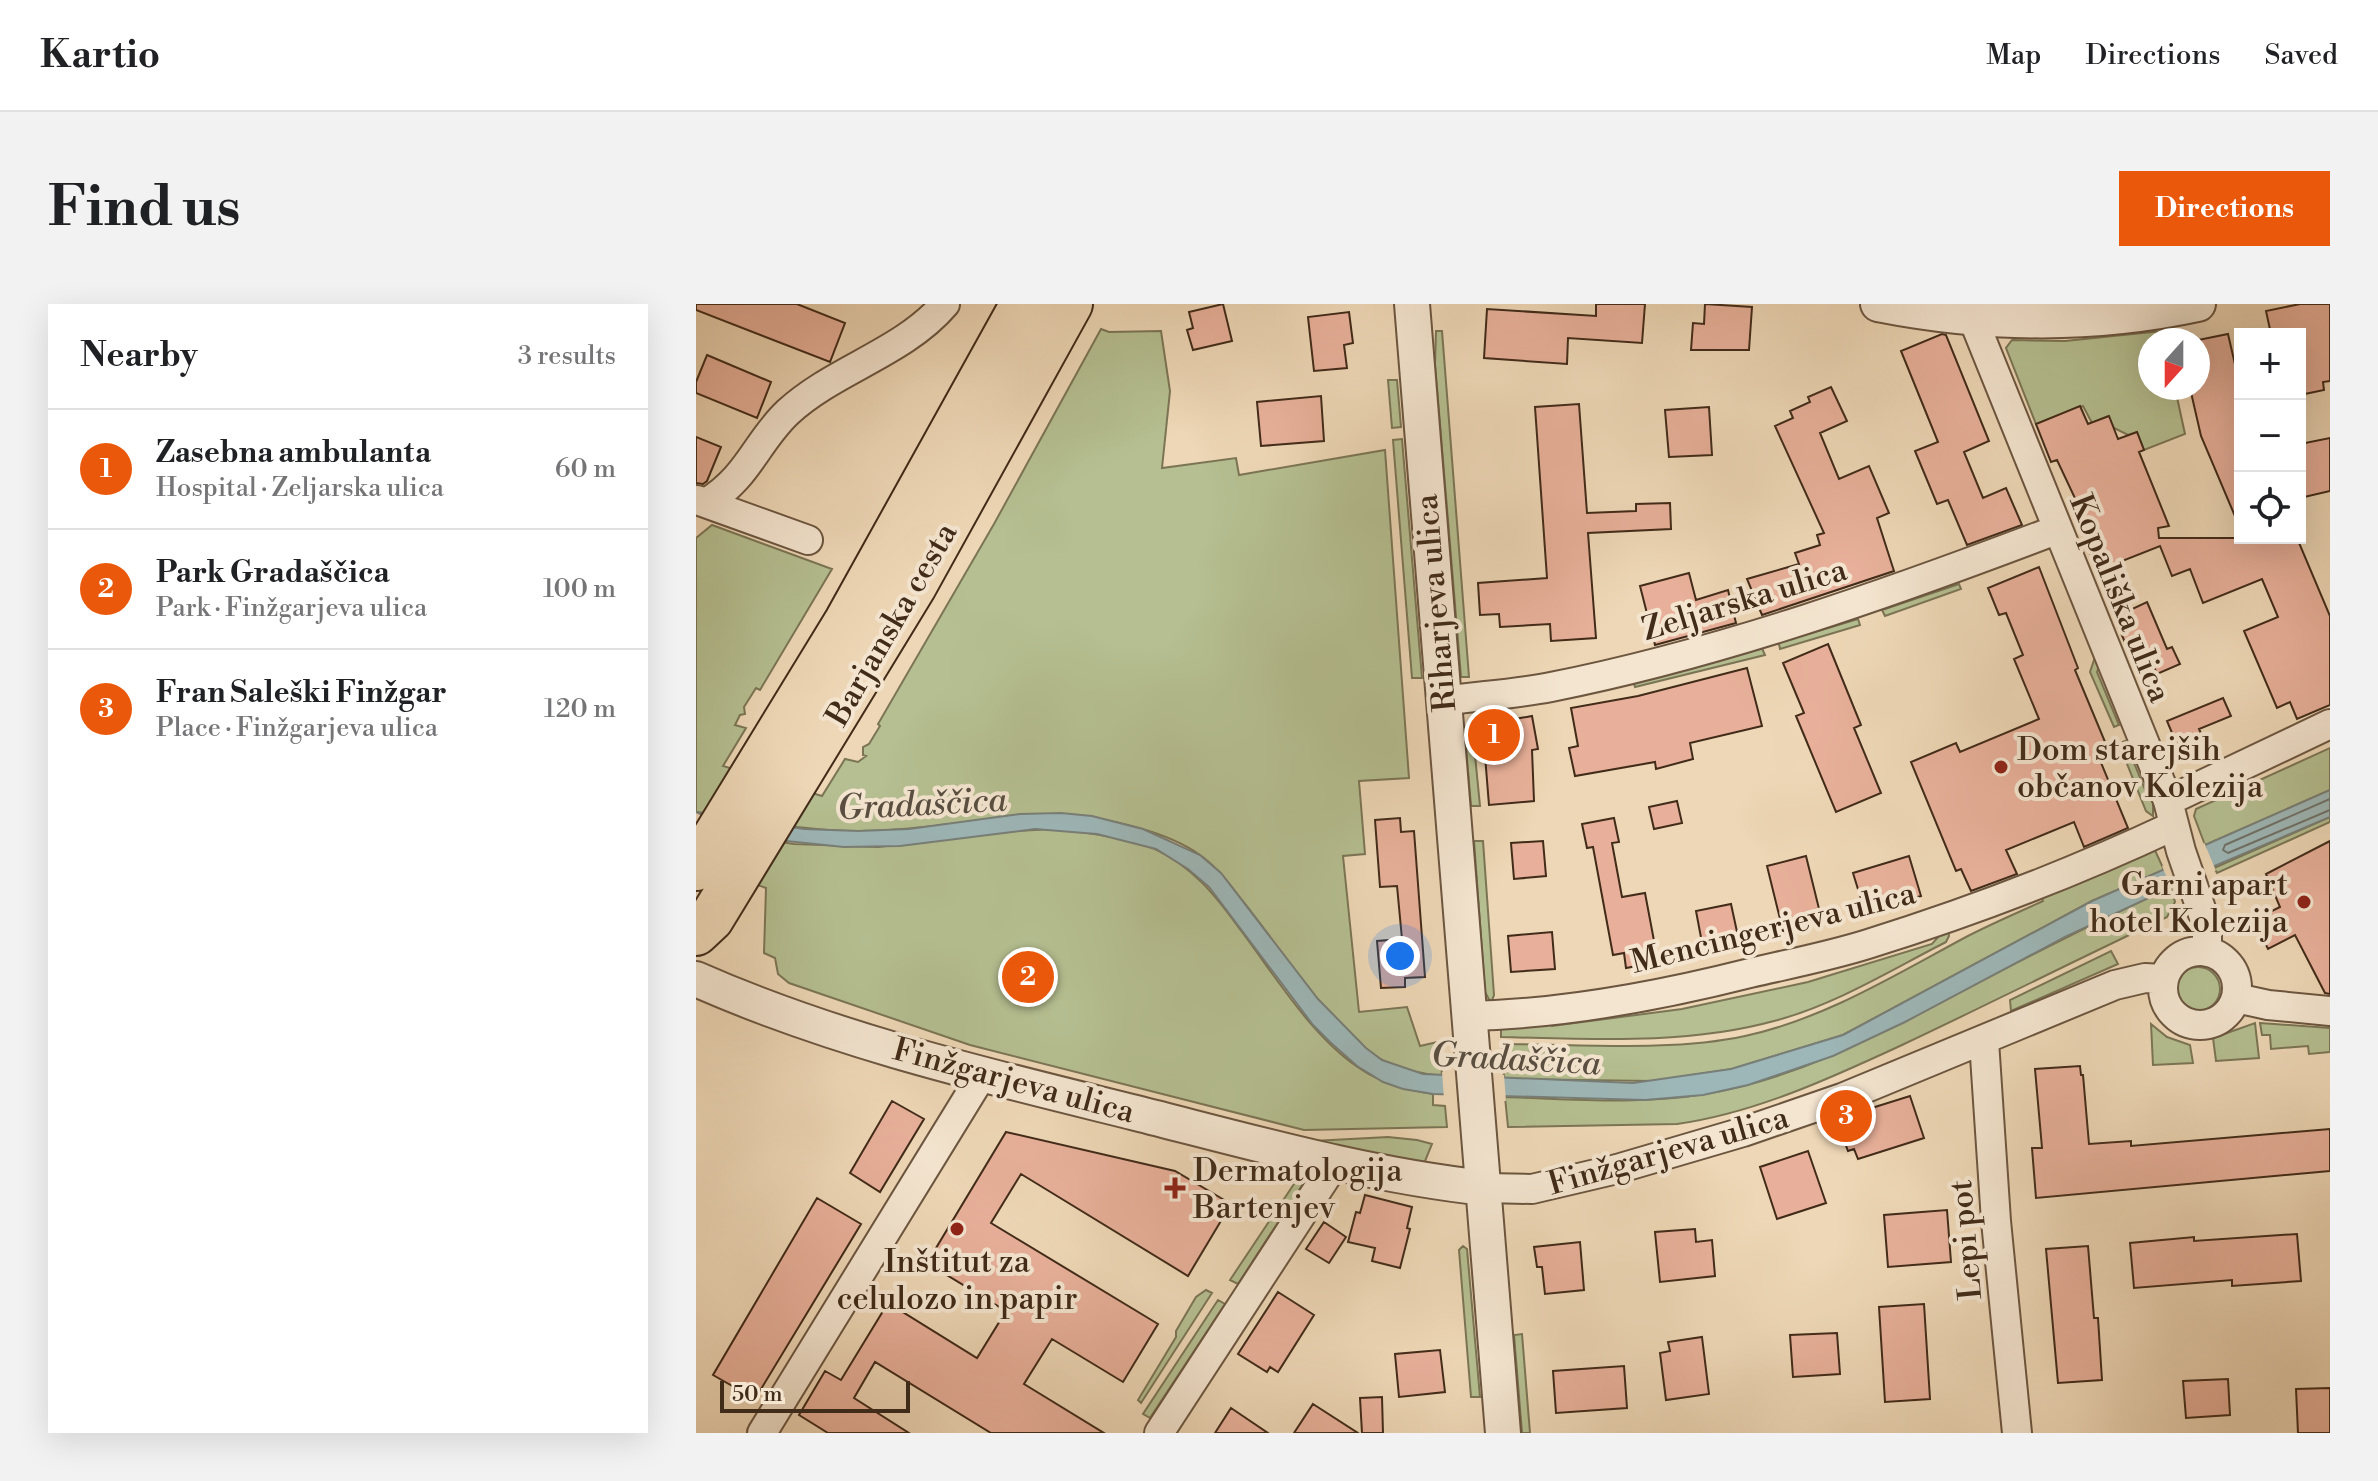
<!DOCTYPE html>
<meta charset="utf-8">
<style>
body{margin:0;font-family:"Libre Bodoni",serif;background:#f2f2f2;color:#202124}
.controls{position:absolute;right:24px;top:24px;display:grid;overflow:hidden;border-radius:0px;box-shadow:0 8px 32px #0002}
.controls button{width:72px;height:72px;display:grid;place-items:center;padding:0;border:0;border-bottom:2px solid #e0e0e0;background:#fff;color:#202124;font:40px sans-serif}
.compass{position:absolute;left:1442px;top:24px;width:72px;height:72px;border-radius:50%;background:#fff;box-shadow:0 8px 32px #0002;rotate:201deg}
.scale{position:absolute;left:24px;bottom:20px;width:190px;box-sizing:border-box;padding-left:8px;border:4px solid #412b19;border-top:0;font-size:22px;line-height:28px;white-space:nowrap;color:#412b19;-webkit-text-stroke:6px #f4e5d0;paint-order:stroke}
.you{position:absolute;left:704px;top:652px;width:28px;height:28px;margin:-20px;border:6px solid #fff;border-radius:50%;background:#1a73e8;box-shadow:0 0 0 12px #1a73e833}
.badge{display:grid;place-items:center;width:52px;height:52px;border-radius:50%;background:#ea580c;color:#fff;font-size:26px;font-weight:700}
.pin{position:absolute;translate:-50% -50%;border:4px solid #fff;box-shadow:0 2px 8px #0006}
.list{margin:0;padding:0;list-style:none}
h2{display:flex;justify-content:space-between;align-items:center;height:104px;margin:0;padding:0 32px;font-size:34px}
h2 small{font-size:26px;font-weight:400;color:#757577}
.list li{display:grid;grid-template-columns:52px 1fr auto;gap:24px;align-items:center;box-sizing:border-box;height:120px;padding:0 32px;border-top:2px solid #e0e0e0}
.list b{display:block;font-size:30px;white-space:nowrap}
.list p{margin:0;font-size:26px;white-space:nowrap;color:#757577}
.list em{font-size:26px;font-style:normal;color:#757577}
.icon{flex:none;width:44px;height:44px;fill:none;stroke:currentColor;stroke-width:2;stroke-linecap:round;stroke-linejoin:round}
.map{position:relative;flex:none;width:1634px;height:1129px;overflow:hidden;border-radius:0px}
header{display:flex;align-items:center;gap:48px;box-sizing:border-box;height:112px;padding:0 40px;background:#fff;border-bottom:2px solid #e0e0e0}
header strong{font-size:38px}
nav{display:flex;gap:44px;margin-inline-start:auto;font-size:28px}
.intro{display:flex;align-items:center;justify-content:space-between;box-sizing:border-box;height:192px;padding:0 48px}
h1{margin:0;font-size:56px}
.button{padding:20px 36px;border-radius:0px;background:#ea580c;color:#fff;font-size:28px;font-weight:700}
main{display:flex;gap:48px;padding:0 48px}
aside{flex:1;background:#fff;border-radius:0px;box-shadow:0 8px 32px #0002}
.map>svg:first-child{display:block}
.green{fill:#b5bf91;stroke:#7b7555;stroke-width:2}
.water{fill:#9db7b8;stroke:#787f78;stroke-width:2}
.pier{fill:#eed7b6}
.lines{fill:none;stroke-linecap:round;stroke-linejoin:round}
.shore{stroke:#6f7168;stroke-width:2}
.building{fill:#e8b09a;stroke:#412b19;stroke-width:2}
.minor-casing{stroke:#6c5640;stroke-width:32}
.tertiary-casing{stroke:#6c5640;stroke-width:38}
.primary-casing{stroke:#412b19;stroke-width:48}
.minor{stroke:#f4e5d0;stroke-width:28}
.tertiary{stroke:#f4e5d0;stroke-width:34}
.primary{stroke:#eed7b6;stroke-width:44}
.poi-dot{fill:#8f2418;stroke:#f4e5d0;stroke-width:3}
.labels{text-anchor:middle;stroke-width:8;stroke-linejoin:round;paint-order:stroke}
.street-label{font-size:32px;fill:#412b19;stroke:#f4e5d0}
.poi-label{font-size:32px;fill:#412b19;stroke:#f4e5d0;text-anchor:start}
.water-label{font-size:34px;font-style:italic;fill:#584e41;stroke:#f4e5d0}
</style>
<header>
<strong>Kartio</strong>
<nav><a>Map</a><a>Directions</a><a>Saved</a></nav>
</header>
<div class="intro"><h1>Find us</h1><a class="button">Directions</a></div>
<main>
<aside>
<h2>Nearby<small>3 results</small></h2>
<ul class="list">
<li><span class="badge">1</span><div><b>Zasebna ambulanta</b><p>Hospital · Zeljarska ulica</p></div><em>60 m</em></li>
<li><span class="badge">2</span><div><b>Park Gradaščica</b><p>Park · Finžgarjeva ulica</p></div><em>100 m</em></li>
<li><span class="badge">3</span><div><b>Fran Saleški Finžgar</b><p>Place · Finžgarjeva ulica</p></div><em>120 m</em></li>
</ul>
</aside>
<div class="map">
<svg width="1634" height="1129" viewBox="0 0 1634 1129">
<rect width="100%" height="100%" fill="#eed7b6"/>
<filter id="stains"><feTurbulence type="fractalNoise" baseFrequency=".0025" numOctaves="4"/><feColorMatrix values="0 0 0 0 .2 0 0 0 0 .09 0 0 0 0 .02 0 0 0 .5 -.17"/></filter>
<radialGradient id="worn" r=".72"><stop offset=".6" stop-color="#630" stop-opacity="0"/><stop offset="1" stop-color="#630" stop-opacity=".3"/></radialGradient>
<path class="green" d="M405,25L413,28L465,27L474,87L466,164L540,154L543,171L689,146L713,474L663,477L669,550L647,552L663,708L711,703L724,742L741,738L744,741L746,772C726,770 707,766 688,757C637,730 582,640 545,595C533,579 520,562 504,551C486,538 464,530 443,524C342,494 262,527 162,527C107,527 54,516 0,508V234L16,221L136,265L64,386L60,384L48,403L49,410L44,411L39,421L50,424L27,462L126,492L149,455L162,458L170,452L167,451V443L173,440L184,422L182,420L298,220Z
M740,27H746L773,373H765L739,60Z
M1466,27L1468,36H1454V84H1479L1489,130L1448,146L1441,128L1432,131L1418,124L1412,112L1396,119L1387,102L1340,120L1310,44L1316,36L1369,37Z
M692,76H701L705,123L696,124Z
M706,135L726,374H716L697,136Z
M1263,280L1265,285L1189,312L1186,306Z
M1162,315L1164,321L1084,345L1082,335L1112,330Z
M1065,342L1069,351L939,383L937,377Z
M1400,350L1405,358L1401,368L1423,421L1418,423L1394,368Z
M769,431H777L784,502H775Z
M1429,437L1450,488L1457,487V512L1450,507L1423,440Z
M1634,444V486L1509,541L1498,512L1500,505Z
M1634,513V518L1521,569L1518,564Z
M357,525C387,528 432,533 459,545C496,562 520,592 543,624C579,671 620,741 673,770C693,781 714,786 737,790V801L749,802L751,823L608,826L274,741L93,679L82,670L79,654L68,649L70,584L0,560L52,533L98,540L182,543L320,527Z
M778,537H787L798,691L795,699L789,688Z
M1457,542L1468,566L1396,597L1147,731L1036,765L957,777L808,775L806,740C882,740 976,748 1049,732C1128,715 1199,671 1270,633C1295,620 1321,609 1347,597L1343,587Z
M1474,580L1479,598L1471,613C1382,655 1295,699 1206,741C1135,774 1059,809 981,820L812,823L809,793C875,795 944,801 1009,790C1102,775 1185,729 1268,686C1331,653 1394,621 1458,591L1464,585Z
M1252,622L1253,632L1250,638C1195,666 1139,701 1078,717C991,741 895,735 805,733V720L847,713L856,722L986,705L1112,678L1236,640Z
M1415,647L1422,660L1315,707L1314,696Z
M1480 685a22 22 0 1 1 44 0a22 22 0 1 1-44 0Z
M1559,719L1563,754L1520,757L1517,734Z
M1564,719L1634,724V748L1613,750L1612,742L1575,745L1574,731H1566Z
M1455,720L1471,733L1494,741L1497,759L1457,761Z
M692,833L721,836L736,840L727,862L617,837Z
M602,874L607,876V880L542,980L534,976Z
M767,942L771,945L784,1093H775L763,946Z
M510,986L516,989L445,1099L442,1096L480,1033V1027L500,993Z
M522,996L529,1000L454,1114L447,1110Z
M826,1030L834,1129H826L818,1031Z"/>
<path class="water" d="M1634,486V513L1464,585L1459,591L1369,633L1209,718L1137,752L1052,781L1007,791L949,796L737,790L707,785L687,778L661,762L634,738L617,721L513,583L492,565L460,545L401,530L339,525L204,542L148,543L52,533L0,508L108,525L162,527L213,525L324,510L365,509L396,512L447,525L504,551L525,569L622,695L670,744L686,756L727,770L937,779L1035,765L1147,731L1396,597L1510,547L1509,541Z"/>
<path class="pier" d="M1508,538L1520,567L1514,566L1475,584L1466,562L1506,544Z
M746,768L808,771L810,797L748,795Z"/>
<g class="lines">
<path class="shore" d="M1634,495L1529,541L1527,546L1532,549L1634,506"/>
</g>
<path class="building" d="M0,0H101L149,19L134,58L0,6Z
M527,0L536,37L497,46L491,26L497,24L493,8Z
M900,0H949L946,39L872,34L871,60L788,54L791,5L900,12Z
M1009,0L1056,3L1053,46H995L997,19L1008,20Z
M1604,0H1634V77L1627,78L1628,86L1604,91V30H1575L1570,7Z
M653,8L657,39L648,41L651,64L618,67L612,13Z
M1246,30L1250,31L1293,137L1268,148L1287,194L1310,184L1326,221L1271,241L1252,196L1241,200L1219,147L1242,138L1205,47Z
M1532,30L1544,82V224L1505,132L1494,84H1502V36Z
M11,51L75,78L61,114L0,89V78Z
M1135,83L1151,117L1124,129L1143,175L1173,162L1193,209L1181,214L1198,267L1066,311L1051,275L1103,260L1099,249L1124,241L1121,231L1128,229L1079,122L1097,114L1094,107L1114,98L1112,93Z
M625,92L628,137L565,142L561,98Z
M883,100L891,209L940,207V200L974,199L975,225L892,229L900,334L855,337L854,320L804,323L803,310L784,311L782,279L851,274L839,103Z
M1384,102L1392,120L1413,112L1422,135L1441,128L1448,146L1443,148L1473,222L1462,224L1463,234H1601L1634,312V401L1601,415L1594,398L1581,404L1548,327L1582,313L1566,275L1507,299L1494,265L1476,272L1464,242L1401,267L1379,209L1385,207L1361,156L1355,158L1340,120Z
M1013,103L1016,151L973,153L969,106Z
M0,133L25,143L11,177L7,180L0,179Z
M1634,134V187L1604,194V140Z
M1343,263L1382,364L1379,366L1412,445L1401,449L1432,524L1388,543L1378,518L1310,546L1321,570L1275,587L1265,565L1260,567L1215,458L1260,439L1264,448L1343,415L1318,355L1327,351L1310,309L1303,311L1292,284Z
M993,269L1000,296L1032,286L1040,319L959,341L944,282Z
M1451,298L1471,345L1476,343L1484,360L1461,370L1453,352L1438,359L1421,320L1437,313L1434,306Z
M1132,340L1165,421L1158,424L1185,489L1140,508L1100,412L1108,409L1087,359Z
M1051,364L1066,422L994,439L997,455L960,465L959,458L879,472L873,444L882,442L875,404L942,392Z
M1527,394L1535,412L1503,425L1511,442L1486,453L1471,417Z
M836,412L842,445L836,446L838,497L793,501L787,427L791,420Z
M981,497L986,519L958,525L953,503Z
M704,514L705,528L718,527L729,673L709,674V683L685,684L681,637L706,635L701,582L684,583L679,516Z
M918,514L923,538L916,539L926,593L949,589L962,658L930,664L928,649L917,651L897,543L891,544L886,520Z
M847,537L850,572L818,575L815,539Z
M1634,537V690L1629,689L1599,631L1572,645L1558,616L1584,603L1570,570Z
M1110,552L1126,617L1087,627L1071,562Z
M1213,552L1225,592L1169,608L1157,569Z
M1035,600L1043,637L1007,644L1000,607Z
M856,628L859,665L815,668L812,632Z
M1384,762L1385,771H1387L1393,840L1435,837V842L1634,825V867L1340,894L1336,844H1346L1339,765Z
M1214,792L1228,834L1162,855L1158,845L1152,847L1144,825L1150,824L1147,813Z
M196,797L228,815L184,888L154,869Z
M310,828L479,867L535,900L492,972L325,870L295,919L462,1020L427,1078L356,1035L328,1080L408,1129H295L179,1058L158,1094L213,1129H132L103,1111L129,1067L145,1076L192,999L281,1054L310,1007L231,959Z
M1112,847L1130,899L1081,915L1064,863Z
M669,891L716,903L711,924L714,925L704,964L676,957L679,944L652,938L660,908L664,909Z
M121,894L165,920L59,1095L17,1071Z
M1251,906L1255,958L1192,963L1188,911Z
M628,918L650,933L633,959L610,945Z
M999,925L1000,938L1016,936L1019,972L964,978L959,928Z
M1601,930L1605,977L1536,982V976L1438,984L1434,939L1498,933V937Z
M884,938L888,986L849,990L846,963H841L838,943Z
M1392,942L1398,1014H1402L1406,1076L1362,1079L1350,945Z
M582,988L618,1011L582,1068L574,1063L571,1068L542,1050Z
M1228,1000L1234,1095L1189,1098L1183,1003Z
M1141,1029L1144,1070L1097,1073L1094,1031Z
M1006,1033L1013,1090L970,1096L964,1049L974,1047L972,1038Z
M744,1046L749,1088L703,1093L699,1050Z
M928,1062L931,1104L860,1109L857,1067Z
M1532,1075L1534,1111L1490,1114L1487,1077Z
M1634,1084V1129H1602L1600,1085Z
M686,1093L687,1129H666L664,1094Z
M617,1100L662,1129H598Z
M535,1104L572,1129H519Z"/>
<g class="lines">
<defs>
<path id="minor" d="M1271,0L1472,497L1485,547L1511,622V648
M1,196L112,236
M10,199C53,173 60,138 92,108C139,65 207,49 249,0
M746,397C782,392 819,390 855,383C1026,349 1197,288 1360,226
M1472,497L1634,420
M1467 684a37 37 0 1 1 74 0a37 37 0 1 1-74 0Z
M1540,694L1572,701L1634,707
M773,712C867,710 963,692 1054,669C1093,660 1134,652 1172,640C1275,608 1379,568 1477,522
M1288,737L1300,917L1321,1129
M789,884L836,885L921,865L1047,828L1146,794L1419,681L1449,674L1467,675
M66,1129L286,771
M463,1129L639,859"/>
<path id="tertiary" d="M716,0L807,1129
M1182,0C1289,21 1395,23 1502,0
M0,675C140,737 291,772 440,809C555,838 670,871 789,884"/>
<path id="primary" d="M0,564L151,317L327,0
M0,629L15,615L218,282L374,0"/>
</defs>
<use href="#minor" class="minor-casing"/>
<use href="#tertiary" class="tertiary-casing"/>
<use href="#primary" class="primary-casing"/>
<use href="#minor" class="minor"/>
<use href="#tertiary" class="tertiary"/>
<use href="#primary" class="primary"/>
</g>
<g class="poi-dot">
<circle cx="1305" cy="463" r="8"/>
<circle cx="1608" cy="598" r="8"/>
<path d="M475 872h8v8h8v8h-8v8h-8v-8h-8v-8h8z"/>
<circle cx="261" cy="925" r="8"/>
</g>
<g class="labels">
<g class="street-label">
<text transform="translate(1425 294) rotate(68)" y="11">Kopališka ulica</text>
<text transform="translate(1048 295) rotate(-17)" y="11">Zeljarska ulica</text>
<text transform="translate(739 299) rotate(-95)" y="11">Riharjeva ulica</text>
<text transform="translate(195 320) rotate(-60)" y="11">Barjanska cesta</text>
<text transform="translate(1077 623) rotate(-14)" y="11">Mencingerjeva ulica</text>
<text transform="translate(318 776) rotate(15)" y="11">Finžgarjeva ulica</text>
<text transform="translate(972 846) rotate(-16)" y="11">Finžgarjeva ulica</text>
<text transform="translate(1269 936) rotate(-95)" y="11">Lepi pot</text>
</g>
<g class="poi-label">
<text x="1321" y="456">Dom starejših<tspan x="1321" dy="37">občanov Kolezija</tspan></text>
<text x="1592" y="591" text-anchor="end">Garni apart<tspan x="1592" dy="37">hotel Kolezija</tspan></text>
<text x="497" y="877">Dermatologija<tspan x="497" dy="37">Bartenjev</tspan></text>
<text x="261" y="968" text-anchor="middle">Inštitut za<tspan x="261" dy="37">celulozo in papir</tspan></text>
</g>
<g class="water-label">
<text transform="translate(226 499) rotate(-3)" y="12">Gradaščica</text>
<text transform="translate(820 754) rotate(3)" y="12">Gradaščica</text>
</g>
</g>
<rect width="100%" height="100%" filter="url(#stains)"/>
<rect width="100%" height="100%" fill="url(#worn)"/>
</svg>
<div class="controls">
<button>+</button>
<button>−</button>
<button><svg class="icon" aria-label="locate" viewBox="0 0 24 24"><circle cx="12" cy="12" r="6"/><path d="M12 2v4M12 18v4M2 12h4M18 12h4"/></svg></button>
</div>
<svg class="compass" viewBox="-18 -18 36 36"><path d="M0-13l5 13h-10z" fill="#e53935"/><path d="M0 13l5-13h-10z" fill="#757577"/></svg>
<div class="scale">50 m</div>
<div class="you"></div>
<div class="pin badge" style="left:798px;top:431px">1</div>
<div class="pin badge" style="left:332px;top:673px">2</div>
<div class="pin badge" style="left:1150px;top:812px">3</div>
</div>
</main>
